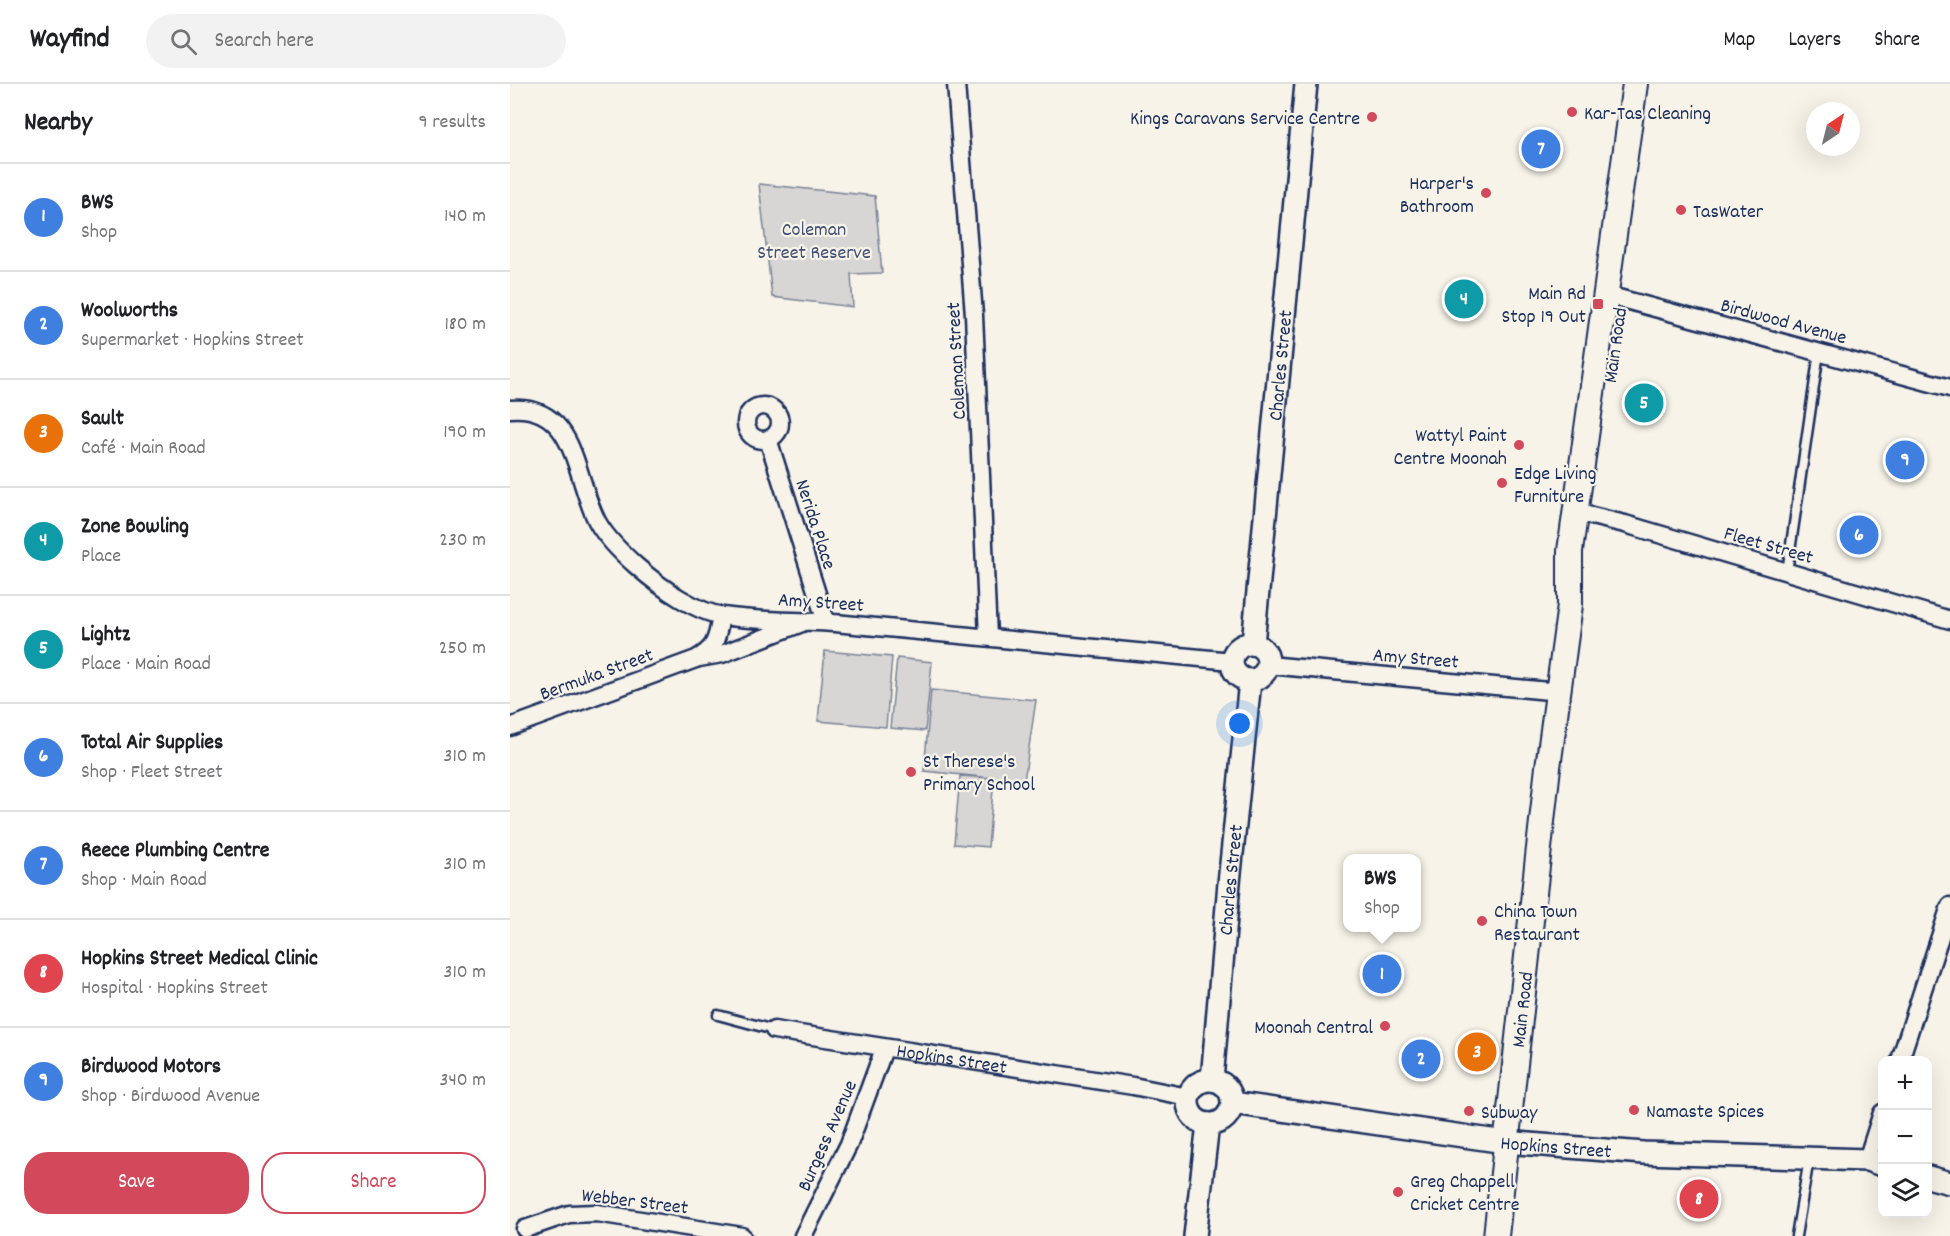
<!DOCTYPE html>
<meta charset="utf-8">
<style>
body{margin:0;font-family:Dekko,sans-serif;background:#f2f2f2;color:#202124}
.controls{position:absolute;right:18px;bottom:18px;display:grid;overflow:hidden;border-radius:12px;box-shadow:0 6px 24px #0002}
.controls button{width:54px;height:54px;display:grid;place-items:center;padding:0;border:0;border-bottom:2px solid #e0e0e0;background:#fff;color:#202124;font:30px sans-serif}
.compass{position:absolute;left:1296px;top:18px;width:54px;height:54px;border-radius:50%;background:#fff;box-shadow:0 6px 24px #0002;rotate:35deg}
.you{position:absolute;left:730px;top:640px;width:21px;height:21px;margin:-15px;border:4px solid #fff;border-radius:50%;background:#1a73e8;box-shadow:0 0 0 9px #1a73e833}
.badge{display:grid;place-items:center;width:39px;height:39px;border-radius:50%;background:#d1495b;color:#fff;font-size:20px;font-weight:700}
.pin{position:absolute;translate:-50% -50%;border:3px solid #fff;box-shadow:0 2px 6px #0006}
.popup{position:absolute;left:833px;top:770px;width:78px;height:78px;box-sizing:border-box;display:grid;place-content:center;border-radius:12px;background:#fff;filter:drop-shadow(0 2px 4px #0005);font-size:20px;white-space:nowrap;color:#757577}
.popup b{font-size:22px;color:#202124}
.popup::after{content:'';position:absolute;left:50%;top:100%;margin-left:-12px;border:12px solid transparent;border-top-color:#fff}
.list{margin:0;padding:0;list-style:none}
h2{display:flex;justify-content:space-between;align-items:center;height:78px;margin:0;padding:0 24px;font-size:26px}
h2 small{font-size:20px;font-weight:400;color:#757577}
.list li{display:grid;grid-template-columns:39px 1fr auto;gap:18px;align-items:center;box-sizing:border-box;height:108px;padding:0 24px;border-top:2px solid #e0e0e0}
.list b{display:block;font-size:22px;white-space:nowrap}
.list p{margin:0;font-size:20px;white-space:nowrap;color:#757577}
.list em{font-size:20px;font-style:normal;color:#757577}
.actions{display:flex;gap:12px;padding:18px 24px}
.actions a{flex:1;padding:14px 0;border:2px solid #d1495b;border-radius:24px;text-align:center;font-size:21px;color:#d1495b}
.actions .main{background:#d1495b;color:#fff}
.icon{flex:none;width:33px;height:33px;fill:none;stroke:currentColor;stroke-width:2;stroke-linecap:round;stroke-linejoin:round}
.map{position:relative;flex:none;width:1440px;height:1152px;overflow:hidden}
header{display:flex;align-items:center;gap:36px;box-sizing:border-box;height:84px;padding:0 30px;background:#fff;border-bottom:2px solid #e0e0e0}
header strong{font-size:28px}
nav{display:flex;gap:33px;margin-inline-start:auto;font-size:21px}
.search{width:420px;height:54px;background:#f2f2f2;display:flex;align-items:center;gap:15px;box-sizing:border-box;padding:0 21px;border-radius:33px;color:#757577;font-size:22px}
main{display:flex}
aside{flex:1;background:#fff}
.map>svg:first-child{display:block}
.green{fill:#d7d6d4;stroke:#798299;stroke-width:1.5}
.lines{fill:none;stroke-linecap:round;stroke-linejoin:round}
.service-casing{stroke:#1b2f5e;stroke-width:13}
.minor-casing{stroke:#1b2f5e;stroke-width:21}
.tertiary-casing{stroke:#1b2f5e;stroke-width:26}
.secondary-casing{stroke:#1b2f5e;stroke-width:28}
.service{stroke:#f7f3e8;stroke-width:8}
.minor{stroke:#f7f3e8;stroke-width:16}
.tertiary{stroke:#f7f3e8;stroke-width:21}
.secondary{stroke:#f7f3e8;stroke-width:24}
.poi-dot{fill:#d1495b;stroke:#f7f3e8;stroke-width:2}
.labels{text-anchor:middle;stroke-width:4.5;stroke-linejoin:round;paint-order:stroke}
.poi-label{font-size:20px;fill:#1b2f5e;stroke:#f7f3e8;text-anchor:start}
.park-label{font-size:20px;fill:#415076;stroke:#f7f3e8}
.street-label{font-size:20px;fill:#1b2f5e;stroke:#f7f3e8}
</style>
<header>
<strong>Wayfind</strong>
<div class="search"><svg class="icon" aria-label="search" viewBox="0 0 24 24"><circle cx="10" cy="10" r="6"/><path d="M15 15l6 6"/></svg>Search here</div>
<nav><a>Map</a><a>Layers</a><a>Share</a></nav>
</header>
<main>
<aside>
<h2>Nearby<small>9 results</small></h2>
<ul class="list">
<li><span class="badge" style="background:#3f7fe0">1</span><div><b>BWS</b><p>Shop</p></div><em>140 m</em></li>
<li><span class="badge" style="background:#3f7fe0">2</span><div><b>Woolworths</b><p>Supermarket · Hopkins Street</p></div><em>180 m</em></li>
<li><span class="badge" style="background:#e8710a">3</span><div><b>Sault</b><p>Café · Main Road</p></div><em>190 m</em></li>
<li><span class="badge" style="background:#0f9aa8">4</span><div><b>Zone Bowling</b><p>Place</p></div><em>230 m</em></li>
<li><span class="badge" style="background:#0f9aa8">5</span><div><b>Lightz</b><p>Place · Main Road</p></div><em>250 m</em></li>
<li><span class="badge" style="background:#3f7fe0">6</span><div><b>Total Air Supplies</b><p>Shop · Fleet Street</p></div><em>310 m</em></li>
<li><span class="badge" style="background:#3f7fe0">7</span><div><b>Reece Plumbing Centre</b><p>Shop · Main Road</p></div><em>310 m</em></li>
<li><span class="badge" style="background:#e0444e">8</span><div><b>Hopkins Street Medical Clinic</b><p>Hospital · Hopkins Street</p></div><em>310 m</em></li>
<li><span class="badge" style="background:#3f7fe0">9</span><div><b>Birdwood Motors</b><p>Shop · Birdwood Avenue</p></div><em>340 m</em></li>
</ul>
<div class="actions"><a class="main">Save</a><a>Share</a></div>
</aside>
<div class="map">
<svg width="1440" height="1152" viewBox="0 0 1440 1152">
<rect width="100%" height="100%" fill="#f7f3e8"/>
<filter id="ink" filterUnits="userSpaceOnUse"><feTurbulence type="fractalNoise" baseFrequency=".0167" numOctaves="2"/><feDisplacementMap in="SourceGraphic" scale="12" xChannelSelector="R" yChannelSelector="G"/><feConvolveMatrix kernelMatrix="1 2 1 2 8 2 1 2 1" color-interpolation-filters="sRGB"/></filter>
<g filter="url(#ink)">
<path class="green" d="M249,100L365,112L372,189L341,190L343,223L262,213Z
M315,567L382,573L376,643L308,637Z
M387,574L422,578L415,647L380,644Z
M421,606L526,616L514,697L484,694L478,763L444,760L450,692L482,694L414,687Z"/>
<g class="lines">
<defs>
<path id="service" d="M1277,488L1309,268
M208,931L264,946
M1286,1152L1299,1075"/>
<g id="minor">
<path d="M446,0L464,231L478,553"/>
<path d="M1097,211L1440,304"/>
<circle cx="253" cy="339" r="17"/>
<path d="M0,325C68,319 64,396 88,439C103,465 145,500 171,515C183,522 199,530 213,532C252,538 294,536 335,540C464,552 593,564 722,577"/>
<path d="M258,355L316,538"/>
<path d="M1065,428L1115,440L1440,536"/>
<path d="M189,574L212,570L292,539"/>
<path d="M758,581L1050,608"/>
<path d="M0,643L186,575C207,564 207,553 211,532"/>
<path id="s1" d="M264,946L623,1002L678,1013"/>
<path d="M1390,976L1440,822"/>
<path d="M1357,1076L1372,1029"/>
<path d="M15,1145L59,1130L87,1129L232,1152"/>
<path d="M293,1152L339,1060L374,965"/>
</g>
<g id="tertiary">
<circle cx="740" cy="578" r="18"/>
<path id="s2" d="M743,560L796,0"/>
<path id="s3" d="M702,996L719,799L740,597"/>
<circle cx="700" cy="1018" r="22"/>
<path id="s4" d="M722,1019L995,1058L1134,1069L1357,1076L1372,1081"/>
<path d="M1418,1093L1440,1099"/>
<path d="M685,1152L698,1040"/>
</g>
<g id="secondary">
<path id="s5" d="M986,1152L1038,683L1060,521V467L1125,0"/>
</g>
</defs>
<use href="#service" class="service-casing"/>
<use href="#minor" class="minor-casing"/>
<use href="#tertiary" class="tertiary-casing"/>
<use href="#secondary" class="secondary-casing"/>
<use href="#service" class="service"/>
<use href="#minor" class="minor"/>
<use href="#tertiary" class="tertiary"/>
<use href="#secondary" class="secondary"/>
</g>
</g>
<g class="poi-dot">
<circle cx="1062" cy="28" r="6"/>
<circle cx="862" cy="33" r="6"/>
<circle cx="976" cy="109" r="6"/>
<circle cx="1171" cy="126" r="6"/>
<rect x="1082" y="214" width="12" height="12" rx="3"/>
<circle cx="1009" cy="361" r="6"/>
<circle cx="992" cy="399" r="6"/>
<circle cx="401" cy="688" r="6"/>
<circle cx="972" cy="837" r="6"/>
<circle cx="875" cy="942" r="6"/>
<circle cx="1124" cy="1026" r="6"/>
<circle cx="959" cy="1027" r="6"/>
<circle cx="888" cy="1108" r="6"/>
</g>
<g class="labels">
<g class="poi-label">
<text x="1074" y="35">Kar-Tas Cleaning</text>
<text x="850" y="40" text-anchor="end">Kings Caravans Service Centre</text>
<text x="964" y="105" text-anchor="end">Harper's<tspan x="964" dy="23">Bathroom</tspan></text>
<text x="1183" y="133">TasWater</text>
<text x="1076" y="215" text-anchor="end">Main Rd<tspan x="1076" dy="23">Stop 19 Out</tspan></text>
<text x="997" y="357" text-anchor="end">Wattyl Paint<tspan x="997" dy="23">Centre Moonah</tspan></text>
<text x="1004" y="395">Edge Living<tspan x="1004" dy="23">Furniture</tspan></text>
<text x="413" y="683">St Therese's<tspan x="413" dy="23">Primary School</tspan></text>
<text x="984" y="833">China Town<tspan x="984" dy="23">Restaurant</tspan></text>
<text x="863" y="949" text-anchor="end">Moonah Central</text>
<text x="1136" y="1033">Namaste Spices</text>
<text x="971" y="1034">Subway</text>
<text x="900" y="1103">Greg Chappell<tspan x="900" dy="23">Cricket Centre</tspan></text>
</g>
<g class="park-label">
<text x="304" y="151">Coleman<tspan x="304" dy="23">Street Reserve</tspan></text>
</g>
<g class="street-label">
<text transform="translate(1274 236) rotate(15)" y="7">Birdwood Avenue</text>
<text transform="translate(1104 261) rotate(-82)" y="7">Main Road</text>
<text transform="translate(445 277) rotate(-93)" y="7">Coleman Street</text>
<text dy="7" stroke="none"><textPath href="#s2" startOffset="280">Charles Street</textPath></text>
<text transform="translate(307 440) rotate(72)" y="7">Nerida Place</text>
<text transform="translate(1259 460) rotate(16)" y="7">Fleet Street</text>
<text transform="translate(311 517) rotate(4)" y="7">Amy Street</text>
<text transform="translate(906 573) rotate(5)" y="7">Amy Street</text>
<text transform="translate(86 589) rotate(-20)" y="7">Bermuka Street</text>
<text dy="7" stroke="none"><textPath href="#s3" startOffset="201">Charles Street</textPath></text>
<text dy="7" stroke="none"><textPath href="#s5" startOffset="228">Main Road</textPath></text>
<text dy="7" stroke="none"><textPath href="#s1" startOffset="180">Hopkins Street</textPath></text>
<text transform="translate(316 1051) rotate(-66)" y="7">Burgess Avenue</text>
<text dy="7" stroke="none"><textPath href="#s4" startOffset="327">Hopkins Street</textPath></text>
<text transform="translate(125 1116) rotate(7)" y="7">Webber Street</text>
</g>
</g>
</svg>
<div class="controls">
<button>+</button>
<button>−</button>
<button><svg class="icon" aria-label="layers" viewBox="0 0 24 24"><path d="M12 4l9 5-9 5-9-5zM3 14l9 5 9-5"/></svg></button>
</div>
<svg class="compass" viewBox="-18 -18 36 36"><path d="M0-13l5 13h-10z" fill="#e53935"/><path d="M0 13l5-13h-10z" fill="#757577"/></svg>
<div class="you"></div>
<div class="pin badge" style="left:872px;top:890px;background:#3f7fe0">1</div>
<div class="popup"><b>BWS</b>Shop</div>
<div class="pin badge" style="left:911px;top:975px;background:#3f7fe0">2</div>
<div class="pin badge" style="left:967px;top:968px;background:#e8710a">3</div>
<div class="pin badge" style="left:954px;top:215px;background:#0f9aa8">4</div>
<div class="pin badge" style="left:1134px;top:319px;background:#0f9aa8">5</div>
<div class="pin badge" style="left:1349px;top:451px;background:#3f7fe0">6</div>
<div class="pin badge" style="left:1031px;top:65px;background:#3f7fe0">7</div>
<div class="pin badge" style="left:1189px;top:1115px;background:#e0444e">8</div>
<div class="pin badge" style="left:1395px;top:376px;background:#3f7fe0">9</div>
</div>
</main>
